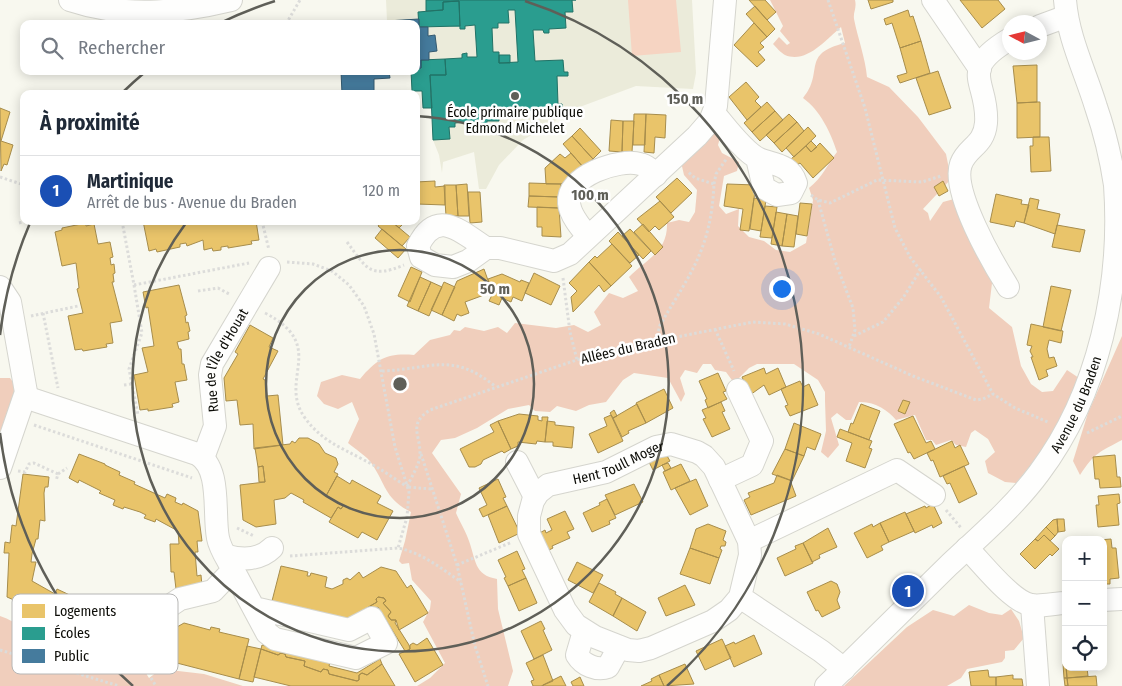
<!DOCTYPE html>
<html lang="fr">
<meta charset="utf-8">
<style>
body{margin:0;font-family:"Fira Sans Condensed",sans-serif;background:#f2f2f3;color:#1f2937}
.controls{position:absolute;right:15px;bottom:15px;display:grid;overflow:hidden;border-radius:10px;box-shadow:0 2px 12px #0003}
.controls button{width:45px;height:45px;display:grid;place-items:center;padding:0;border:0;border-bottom:1px solid #e0e1e3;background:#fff;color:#1f2937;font:25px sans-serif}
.compass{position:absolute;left:1002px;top:15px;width:45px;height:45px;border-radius:50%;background:#fff;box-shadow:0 2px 12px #0003;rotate:277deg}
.you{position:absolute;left:781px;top:288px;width:18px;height:18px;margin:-12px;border:4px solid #fff;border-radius:50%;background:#1a73e8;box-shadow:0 0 0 8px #1a73e833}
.badge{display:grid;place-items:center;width:32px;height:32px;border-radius:50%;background:#5f5f58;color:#fff;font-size:16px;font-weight:700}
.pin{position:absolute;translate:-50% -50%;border:2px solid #fff;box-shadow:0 1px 5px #0006}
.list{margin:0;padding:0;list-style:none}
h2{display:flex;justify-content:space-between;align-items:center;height:65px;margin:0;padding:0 20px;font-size:21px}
h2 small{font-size:16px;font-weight:400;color:#747a83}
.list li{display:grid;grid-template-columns:32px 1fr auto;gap:15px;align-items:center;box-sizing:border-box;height:70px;padding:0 20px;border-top:1px solid #e0e1e3}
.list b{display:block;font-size:19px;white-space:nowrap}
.list p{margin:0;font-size:16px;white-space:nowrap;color:#747a83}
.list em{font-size:16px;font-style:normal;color:#747a83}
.icon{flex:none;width:28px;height:28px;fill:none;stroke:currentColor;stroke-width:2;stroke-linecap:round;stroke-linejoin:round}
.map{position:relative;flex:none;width:1122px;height:686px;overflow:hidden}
.search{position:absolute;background:#fff;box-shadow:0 2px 12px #0003;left:20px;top:20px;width:400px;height:55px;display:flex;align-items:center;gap:12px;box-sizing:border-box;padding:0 18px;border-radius:10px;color:#747a83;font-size:19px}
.panel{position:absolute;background:#fff;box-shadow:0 2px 12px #0003;left:20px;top:90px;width:400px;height:135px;border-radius:10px}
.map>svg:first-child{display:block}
.built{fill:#ebebda}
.green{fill:#f6d4c2}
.forest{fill:#f0cebc}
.homes{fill:#e9c46a;stroke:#a78d4c}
.schools{fill:#2a9d8f;stroke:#217266;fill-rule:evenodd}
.public{fill:#457b9d;stroke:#345a70}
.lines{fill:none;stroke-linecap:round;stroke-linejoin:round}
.minor-casing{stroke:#d5d5ce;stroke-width:24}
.path{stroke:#dcdcda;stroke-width:3;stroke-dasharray:2.5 2.5;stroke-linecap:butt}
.minor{stroke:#fefefd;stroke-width:22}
.ring{fill:none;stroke:#5f5f58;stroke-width:2.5}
.poi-dot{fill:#5f5f58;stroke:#fff;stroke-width:2}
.labels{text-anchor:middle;stroke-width:5;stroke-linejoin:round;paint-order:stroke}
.poi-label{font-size:14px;fill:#0c0c07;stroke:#fff}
.street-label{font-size:14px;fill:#0c0c07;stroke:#fff}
.key{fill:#fff;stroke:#b6b6b5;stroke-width:1}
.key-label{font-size:14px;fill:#0c0c07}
.centre{fill:#5f5f58;stroke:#fff;stroke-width:2.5}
.ring-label{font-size:15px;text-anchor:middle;font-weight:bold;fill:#5f5f58;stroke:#fff;stroke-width:5;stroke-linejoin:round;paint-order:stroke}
</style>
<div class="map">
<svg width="1122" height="686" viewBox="0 0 1122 686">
<rect width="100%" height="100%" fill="#f8f8ef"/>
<path class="built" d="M386,0H692L696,73L693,89L636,86L577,108L523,140L499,165L486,189H479L474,152L443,162L442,173L439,155L433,140L432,108H423L422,91H412L411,71L421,68V60L429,59V52L436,51L435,35L428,36V27H419V19L387,21Z"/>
<path class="green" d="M628,0H676L681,52L632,56Z"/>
<path class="forest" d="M770,0H855C857,8 853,12 854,19C858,39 865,57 867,77L889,87L918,117L946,154L951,179L923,209L928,213L930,221L943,202L954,199L1005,261L992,283L989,308L1012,327L1021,366L1031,384L1042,392L1053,391L1067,370L1079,378C1067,417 1042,452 1016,483L1005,482L988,473L985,461L995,452L988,439L975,430L971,433L966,447L956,445L951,440L936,445L932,440H926L915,415L896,420C888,410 874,401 859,402L851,420H846L837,413L831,418L839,445L828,458L821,452L826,431L825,401V392L818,380L794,364H757L749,368L734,383L726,372L715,370L711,364H703L697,373L685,370L680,378L685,394L681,402L668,378L634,373L623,380L606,402L589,405L576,411L557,406L550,412L535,411L529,405L508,409L477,428L455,438L441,440L432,453L461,494L456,513C460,522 466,532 469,541C476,560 474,575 497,579L498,609L513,671L508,686H417L430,678L445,663L423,622L430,609L431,601L412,580L409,563L402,564L399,561L405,541L411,512C385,499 386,485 372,464C367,456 356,450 348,443L359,419L352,402L338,409L324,404L317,396L321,382L342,375L360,379C378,358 387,353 414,355L430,340L450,335L454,330L460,331L465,327L484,331L498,327L507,333L515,323L556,328L574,325L588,332L601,325L594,312L609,293L623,298L638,291L629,277C647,259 668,251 667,223L679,220L689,222L695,212L697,190L684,175L681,162L710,129L721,134L718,145L722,153L739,162L737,171L724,176L719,206L726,214L739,209L738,226L749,237L764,241L776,250L790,252L806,243L813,200L809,188C822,178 827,165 837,152C831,133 820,110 803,98C825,72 800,54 845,43L841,27C826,40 806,64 785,55C781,53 776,47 773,44L779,37L787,45L790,43L780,31L783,26Z
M1122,336V440C1100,452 1095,452 1080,475L1073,461L1088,413Z
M0,378H10L19,390L0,461Z
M969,605L989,613L1002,615L1011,609L1019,621L1024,638L1014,650L1005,651V658L1002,662L967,669L961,678L947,686H844L907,627L933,610L954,616Z
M0,616C9,619 17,624 25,628C47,636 72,630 78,661C95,660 124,647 138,661C143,665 145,672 149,678L161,669L204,674L243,686H0Z"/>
<path class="homes" d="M749,0H765L776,12L767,20Z
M868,0H893V2L871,9Z
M960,0H998L1005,9L982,28Z
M755,6L775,29L767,37L746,14Z
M908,10L910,17L913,16L921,41L900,48L892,23L886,25L884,19Z
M754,23L767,37L760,43L764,47L758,52L765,60L757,67L734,45Z
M921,41L930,73L900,83L897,76L907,73L900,48Z
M1037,65V102L1017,103L1013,66Z
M938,71L951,108L929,115L916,78Z
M746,82L759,97L755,101L761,107L747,120L729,97Z
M767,102L775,111L752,132L744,123Z
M1037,102H1040V137L1017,138V103Z
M0,108L10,112L1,141L13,145L7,165L4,164L1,171Z
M775,111L783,120L760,141L752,132Z
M634,114H646L645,145H633Z
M646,114L666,115L665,138L655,137L654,153L644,152Z
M789,114L797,122L774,143L766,135Z
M611,120L623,121L622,152L609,151Z
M623,121H634L632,152H622Z
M797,122L804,131L782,152L774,143Z
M808,127L816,136L794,157L786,148Z
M580,128L601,151L593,159L572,136Z
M572,136L593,159L583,167L563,144Z
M1033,137H1049L1051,171L1031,172L1030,146H1033Z
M811,141L817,147L811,152L806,146Z
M820,143L834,158L813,178L800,163L797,165L791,159L806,146L811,152Z
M571,153L583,167L561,184H546L545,168L560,154L565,158Z
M677,178L692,193L671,213L656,197Z
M435,181V187L445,186V205L417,204L416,182Z
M943,181L948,191L939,196L934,187Z
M529,183L561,184L560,197L529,196Z
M467,184L469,216H458L456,185Z
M727,184L756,185L749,231L740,230L743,209L724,206Z
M444,185H456L458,216H446Z
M468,192H480L482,222L470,223Z
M996,194L1022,200L1021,204L1029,205L1024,223L1016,221L1014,227L990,222Z
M529,196L560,197L559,208L528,207Z
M754,198L766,200L761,231L750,229Z
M1030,198L1039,200L1037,209L1060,214L1055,234L1024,223Z
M660,201L674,217L659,230L655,226L649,232L637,219Z
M800,203L812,204L807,236L796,234Z
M765,206L777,207L772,238L760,237Z
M537,207L559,208L561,237L542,236V227H537Z
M776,212L787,214L782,246L771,244Z
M787,214L798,216L794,247L782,246Z
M143,221H256L259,240L251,241L252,244L228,248V246L221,247V250L213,251L212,248L204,250L203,240L187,246L186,243L180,244V247L157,252L156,249L149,251Z
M382,221H391L410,237L402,246L378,226Z
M391,221H404L405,222L399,228Z
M86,223V226L94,224L98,244L110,242L113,257L110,258L111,265L114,264L115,273L113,274L114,282H112L122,321L110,323L113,343L106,344L107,347L83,351L82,349L75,350L68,316L83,313L77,289L79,288L76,263L62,266L55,232L62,230V228Z
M643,224L663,247L655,255L634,232Z
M1057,225L1085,230L1080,252L1052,247Z
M382,229L406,249L398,258L375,238Z
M630,229L651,251L643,259L622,236Z
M618,232L639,255L630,263L609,241Z
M612,244L632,266L611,286L589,262L595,256L597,258Z
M589,262L611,286L604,292L599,285L573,312L571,297L577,291L569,283Z
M411,267L422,272L410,302L398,296Z
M484,269L490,286L482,289L484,295L465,302L469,313L461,316L457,314L454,321L442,315L457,281Z
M534,273L560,286L551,305L525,293Z
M502,274L520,282L521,280L529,283L522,301L513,297L511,302L502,298L499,305L489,301L493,293L488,279Z
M420,277L431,282L418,311L407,306Z
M431,282L442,287L429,316L418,311Z
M444,282L455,287L442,315L431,310Z
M179,285L187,315L185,316L186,323L188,322L190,331L188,332L189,339L177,342L179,349H181L182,364H184L187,380L175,382L179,402L172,404L173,407L148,411V409L140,410L134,375L148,372L142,348L154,346L148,307L146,308L143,292Z
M1051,286L1071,290L1061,331L1043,327Z
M1031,324L1063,331L1061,343L1049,340L1047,349L1049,358L1054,357L1057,366L1046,370L1048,376L1039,380L1031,357H1033L1030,351L1032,346L1027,345Z
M250,325L273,338L269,347L278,351L263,379L265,380L267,396L278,395L283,445L254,449L253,424L240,425L237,400L226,401L224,378L238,354L235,352Z
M764,368L766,374L778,368L786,387L769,395L764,385L750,395L742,377Z
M718,373L726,391L723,392L727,399L708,408L705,400L707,399L699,381Z
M800,381L803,387L809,384L818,405L790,416L785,406L788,405L781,389Z
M664,389L673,408L646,423L636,403Z
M903,400L910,402L905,414L898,411Z
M721,402L725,411L722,412L730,429L712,437L703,419L706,418L702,410Z
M637,404L646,423L628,431L629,433L622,437L613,418Z
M861,404L880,411L869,440L848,432L851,423L853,424Z
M614,410L617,416L613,418L610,413Z
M519,414L538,416V420L542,421V417H548L545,442L537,441L536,444L518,442V446L511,449L498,421Z
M611,415L623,441L598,453L589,434L607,426L604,418Z
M913,416L926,443L931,441L935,449L914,459L910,452L908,453L894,424Z
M498,421L511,449L504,453L502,451L483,460L481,464L475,467H469L460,449L494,432L490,425Z
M547,421L555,422V425L574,427L572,448L553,446V442H545Z
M794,423L821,434L815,450L807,447L804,456L785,449Z
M840,429L872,441L869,448L872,449L865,468L846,461L852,443L837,437Z
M299,438H308L319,444L325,453L336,458L338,464L334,472L338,474L326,496L343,506L341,509L338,507L331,518L303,502L304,500L291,493L285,498L274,500L276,524L256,527L243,520L240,485L265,482L263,466L258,467L255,448L290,444L292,441L295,443Z
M952,441L955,448L960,445L969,464L940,477L933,460L931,461L927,453Z
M785,449L804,456L792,481L772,474Z
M79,454L105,464V465L120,472L119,475L135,482L134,484L165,498L167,494L176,498L175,502L182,505L183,503L198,511L202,541H197L198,552H195L197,576L201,575L202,586L176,589L174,572H171L170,544H179L178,531L156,519L155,522L144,518L146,515L140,512L124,507L123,509L113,505L115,500L99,493L101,491L79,480L78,483L69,478Z
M666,454L670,461L653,470L649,462Z
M1115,455L1117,477H1120L1121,487L1100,488L1099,479H1095L1093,457Z
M668,463L671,468L665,471L662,465Z
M681,464L690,481L671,490L663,472Z
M263,466L265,482H259L258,467Z
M964,466L977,494L959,503L950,483L947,484L943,476Z
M23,474L49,477L48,487H45L44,493L45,521L40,520L38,539H36L32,554L31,562H36L32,581L55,594L57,589L76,598L74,602L80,605L107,612L109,607L139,623L140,621L149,625L139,649L112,640L113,638L99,632L97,637L80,632L40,612L38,617L28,612L30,607L7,597L9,553H4L5,542L10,543L12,525L16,526Z
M777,475L790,480L796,496L751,515L744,500L750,497L748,493L774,483Z
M337,476L350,484L352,480L381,496L377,503L393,511L377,540L362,532L358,538L329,522L338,507L341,509L343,506L326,496Z
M498,479L506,497L503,498L507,506L483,517L479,509L487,505L479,488Z
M696,479L708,506L690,515L675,488Z
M634,484L643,502L615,515L605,495Z
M1119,494L1120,503L1117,504L1119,525L1098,527L1096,505H1099L1098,496Z
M607,499L616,518L609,521L610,524L592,532L583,513L600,505L599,503Z
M933,504L942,523L933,528L932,525L915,533L906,514L925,506L926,508Z
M507,506L520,533L499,543L488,515Z
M565,511L574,529L567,532L570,538L552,546L553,548L545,552L536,535L545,530L546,533L552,530L547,519Z
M905,512L914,531L889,542L880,523Z
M1057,519L1058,532L1055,536L1046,527L1053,520Z
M1057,519H1064L1065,531L1058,532Z
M880,523L889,542L881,546L883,550L867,558L854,533L872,524L873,527Z
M708,524L726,531L723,540L726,542L725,546H721L720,549L722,550L719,558L690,548L696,529Z
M1046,527L1055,536L1050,541L1044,535L1038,541L1035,539Z
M828,528L837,547L819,555L820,558L812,562L803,543Z
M1044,535L1059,549L1052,556L1050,554L1035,569L1020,554L1035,539L1038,541Z
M1111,539L1112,548H1116L1119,578L1110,579V584H1105L1103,583V540H1099Z
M803,543L813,563L785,576L777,558L796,549L795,546Z
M690,548L719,558L710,584L680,574Z
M517,551L525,569L522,570L526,578L508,586L504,578L506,577L498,560Z
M577,562L603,575L593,593L568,580Z
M281,566L308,572L307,576H310L311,573L327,577L325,587L332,589L343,584V580L347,578L350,580L359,572L363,578L381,567L396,571L407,588L411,585L428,613L399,630L396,620H391L388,616L391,612L383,603L386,601L384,598L378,597L376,599L377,602L348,619L272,601Z
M526,578L537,603L519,611L508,586Z
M831,581L837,584L840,592L837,600L840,608L822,617L818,610L816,611L807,592Z
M599,583L616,592L615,594L622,598L613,616L589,602Z
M685,585L695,605L666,616L658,598Z
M378,597L384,598L386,601L383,603L391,612L388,616L391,620H396L395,623L409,645L410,649L408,651H405L378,607L349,625L348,619L377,602L376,599Z
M622,598L646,612L637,631L613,616Z
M541,621L545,629L543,630L552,650L534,659L521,631Z
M184,623L210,630L211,627L220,629L219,632L249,639L239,679L169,661L177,627Z
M754,635L762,654L734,667L725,646L734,642L735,644Z
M427,638L443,665L415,682L399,654L410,649V645L413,643L417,645Z
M722,639L731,658L705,670L696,651Z
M262,645L330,662L329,666L357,673L380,659L382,664L367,675L362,673L359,675V680L357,681L329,674L328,670L323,669L321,672L304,666L305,661L286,657L285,654L281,653L278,655L261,649Z
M247,646L261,649L253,682L239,679Z
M1103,647L1106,657L1103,660Z
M261,649L278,655L281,653L285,654L286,657L305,661L304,666L321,672L323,669L328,670L329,674L357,681L359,680V675L362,673L367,675L382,664L395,686H291L254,677Z
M543,655L553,681L541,686H533L531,681L534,680L526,663Z
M685,664L694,684L664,686L659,675Z
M1063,664H1066L1067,678H1064Z
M1066,667H1092L1087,668L1088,676L1067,678Z
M988,670L989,677H996V686H971L969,672Z
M659,675L664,686H641L652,681L651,679Z
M1013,675V679H1022L1023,686H996V677Z
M561,676L566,686H543V685Z
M1096,676L1097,686H1065H1068L1067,678Z
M580,677L584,686H573L571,682Z
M1064,678H1067L1068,686H1065Z"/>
<path class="schools" d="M426,0H576H572L573,12H565L566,28L549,29V33H544L543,30H533L535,61L563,60L564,72H568V76H557L558,104H562L563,109L498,112L499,121H487V125H482L481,121L455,123V127H449L450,139L433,140L430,75H446L445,59L462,58V54L467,53V57H477L475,25L465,26V29H460L459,1L443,2V10L426,11ZM508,10H515L518,62L499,63V52H493L492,28H498V23H509Z
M459,1L460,26L419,27L418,12L443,10V2Z
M499,55H510V63H499Z
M445,59L446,75H430L432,108H423L422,91H412L411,71L421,68V60Z"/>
<path class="public" d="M419,19V27H428V36L435,35L437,51L429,52V60H421V68L416,69V24H387V21Z
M341,71H389L390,78L374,79V94H342Z"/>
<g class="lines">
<defs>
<g id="minor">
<path d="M70,0C124,18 177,13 231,0"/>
<path d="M933,0L980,69"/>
<path d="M1040,26L1059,19"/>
<path d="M714,113C725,126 744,152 759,159C774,165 790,164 796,183L791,193L777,195L764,188L757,158"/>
<path d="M588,236C581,228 570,215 569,203C566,176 619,158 640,164C646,165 651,170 656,175"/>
<path d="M486,248C461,232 437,207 418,246L421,257L435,265L453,267L468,261L486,248H500L554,261L570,254L697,136L710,121L716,106L725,0"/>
<path d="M0,287L10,302L26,392L0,468"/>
<path d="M1008,287C993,263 951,191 961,164C967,147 984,146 986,123C989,81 956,71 1010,39"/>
<path d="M25,397L197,454C222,468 213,513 218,538C220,549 228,560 233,570L213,591L180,599L165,609L142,662"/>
<path id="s1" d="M203,458L215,426L210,375L212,364L269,268"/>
<path d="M517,462L535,497"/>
<path d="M720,480L752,465L762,441L738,390"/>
<path d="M749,541L897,470L934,495"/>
<path d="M967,548C982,563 1011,601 1031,605C1041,607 1055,603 1066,603"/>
<path d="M227,556C242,560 260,560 272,548"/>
<path d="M233,570L237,577L267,633L275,639L356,658L386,643L372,618L349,630L254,608"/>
<path id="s2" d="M740,597L729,610L713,621L651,648L639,651L628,650L595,637L576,625L565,610L529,534V516L533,501L538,493L548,485L606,472L656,447L671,444L697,452L704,456L714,467L749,541L750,555L740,597L821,651L844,669"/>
<path d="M1103,600L1122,599"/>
<path d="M1032,605L1038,686"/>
<path d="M584,631L577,655C583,665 597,671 608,667L619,647"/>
<path id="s3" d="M826,686C867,646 908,605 949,565C980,536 1013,508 1039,473C1099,393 1122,285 1115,185C1111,159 1105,133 1096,107C1085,71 1068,38 1065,0"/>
</g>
</defs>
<use href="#minor" class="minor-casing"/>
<path class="path" d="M828,0L865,108L895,228L910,257L941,297L993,394L1015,408L1048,422
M286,24L300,0
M0,177L24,185
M714,184L716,174L727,158
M811,195L818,200L830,203L877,180L922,182L941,176
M818,200L835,261L853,308L855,330L849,347
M122,221L134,285L249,263
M262,221L269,250
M19,223L27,221
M347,242C367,269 370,279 404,265
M287,262L313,264L332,271L349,285L364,306L374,334L395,447L409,492L407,517L398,548
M563,278L570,332L577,360
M134,285L142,333L129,369L138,415
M198,291L218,288L231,295
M43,313L58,388
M265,313C329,346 277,379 305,418C322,441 340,447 364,460C378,467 392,477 406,486
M31,316L78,306
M715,329L734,371
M854,336L883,322L903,298L921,269
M659,341L658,333L660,325C692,271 711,248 714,184L695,178L687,171
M382,371C432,369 452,351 496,387
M124,385L131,384
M34,425L192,478
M1087,433L1122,416
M421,454L457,565L475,646L488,686
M18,471L25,472L29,464L34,463L58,474L56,481
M58,474L67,468
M431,489L407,487C411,477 421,463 420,453C420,434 408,424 430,410L600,352L753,322L785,324L819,334L913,376L976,400L983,399L993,394
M946,510L962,529
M237,528L254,536
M290,556L398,548C422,553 441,568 461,582
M457,565L512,542
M0,650L119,686
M151,678L156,686"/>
<use href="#minor" class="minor"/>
</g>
<g class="ring">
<circle cx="400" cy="384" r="134"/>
<path d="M416 116A268 268 0 1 1 186 223"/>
<path d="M133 686A403 403 0 0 1 0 433M0 335A403 403 0 0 1 30 223M123 92A403 403 0 0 1 144 73M220 23A403 403 0 0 1 275 1M525 1A403 403 0 0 1 667 686"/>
</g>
<circle class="poi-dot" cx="515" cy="96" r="5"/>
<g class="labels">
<g class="poi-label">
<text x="515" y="117">École primaire publique<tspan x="515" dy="16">Edmond Michelet</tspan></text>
</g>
<g class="street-label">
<text transform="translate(628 348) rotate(-13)" y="5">Allées du Braden</text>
<text dy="5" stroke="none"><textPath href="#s1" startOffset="104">Rue de l'Île d'Houat</textPath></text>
<text dy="5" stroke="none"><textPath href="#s3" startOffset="380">Avenue du Braden</textPath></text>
<text dy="5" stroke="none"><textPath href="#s2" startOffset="418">Hent Toull Moger</textPath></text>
</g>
</g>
<rect x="12" y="594" width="166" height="80" rx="8" class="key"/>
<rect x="22" y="604" width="23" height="14" fill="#e9c46a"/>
<rect x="22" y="627" width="23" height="13" fill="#2a9d8f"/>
<rect x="22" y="649" width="23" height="14" fill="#457b9d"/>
<g class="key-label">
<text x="54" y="616">Logements</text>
<text x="54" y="638">Écoles</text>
<text x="54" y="661">Public</text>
</g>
<circle cx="400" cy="384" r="8" class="centre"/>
<g class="ring-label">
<text x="685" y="104">150 m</text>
<text x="590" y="200">100 m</text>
<text x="495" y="294">50 m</text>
</g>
</svg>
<div class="controls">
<button>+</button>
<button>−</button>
<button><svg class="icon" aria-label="locate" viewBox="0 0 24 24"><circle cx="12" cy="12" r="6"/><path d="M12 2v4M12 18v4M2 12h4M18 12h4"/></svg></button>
</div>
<svg class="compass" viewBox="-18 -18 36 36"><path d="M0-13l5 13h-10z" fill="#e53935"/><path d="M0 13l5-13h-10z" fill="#747a83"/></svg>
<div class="you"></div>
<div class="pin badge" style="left:908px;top:591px;background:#1a4fb4">1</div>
<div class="search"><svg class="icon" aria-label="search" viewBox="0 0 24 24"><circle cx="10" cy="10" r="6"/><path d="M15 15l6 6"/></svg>Rechercher</div>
<section class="panel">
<h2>À proximité<small></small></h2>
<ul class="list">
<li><span class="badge" style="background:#1a4fb4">1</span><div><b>Martinique</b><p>Arrêt de bus · Avenue du Braden</p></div><em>120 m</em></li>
</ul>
</section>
</div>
